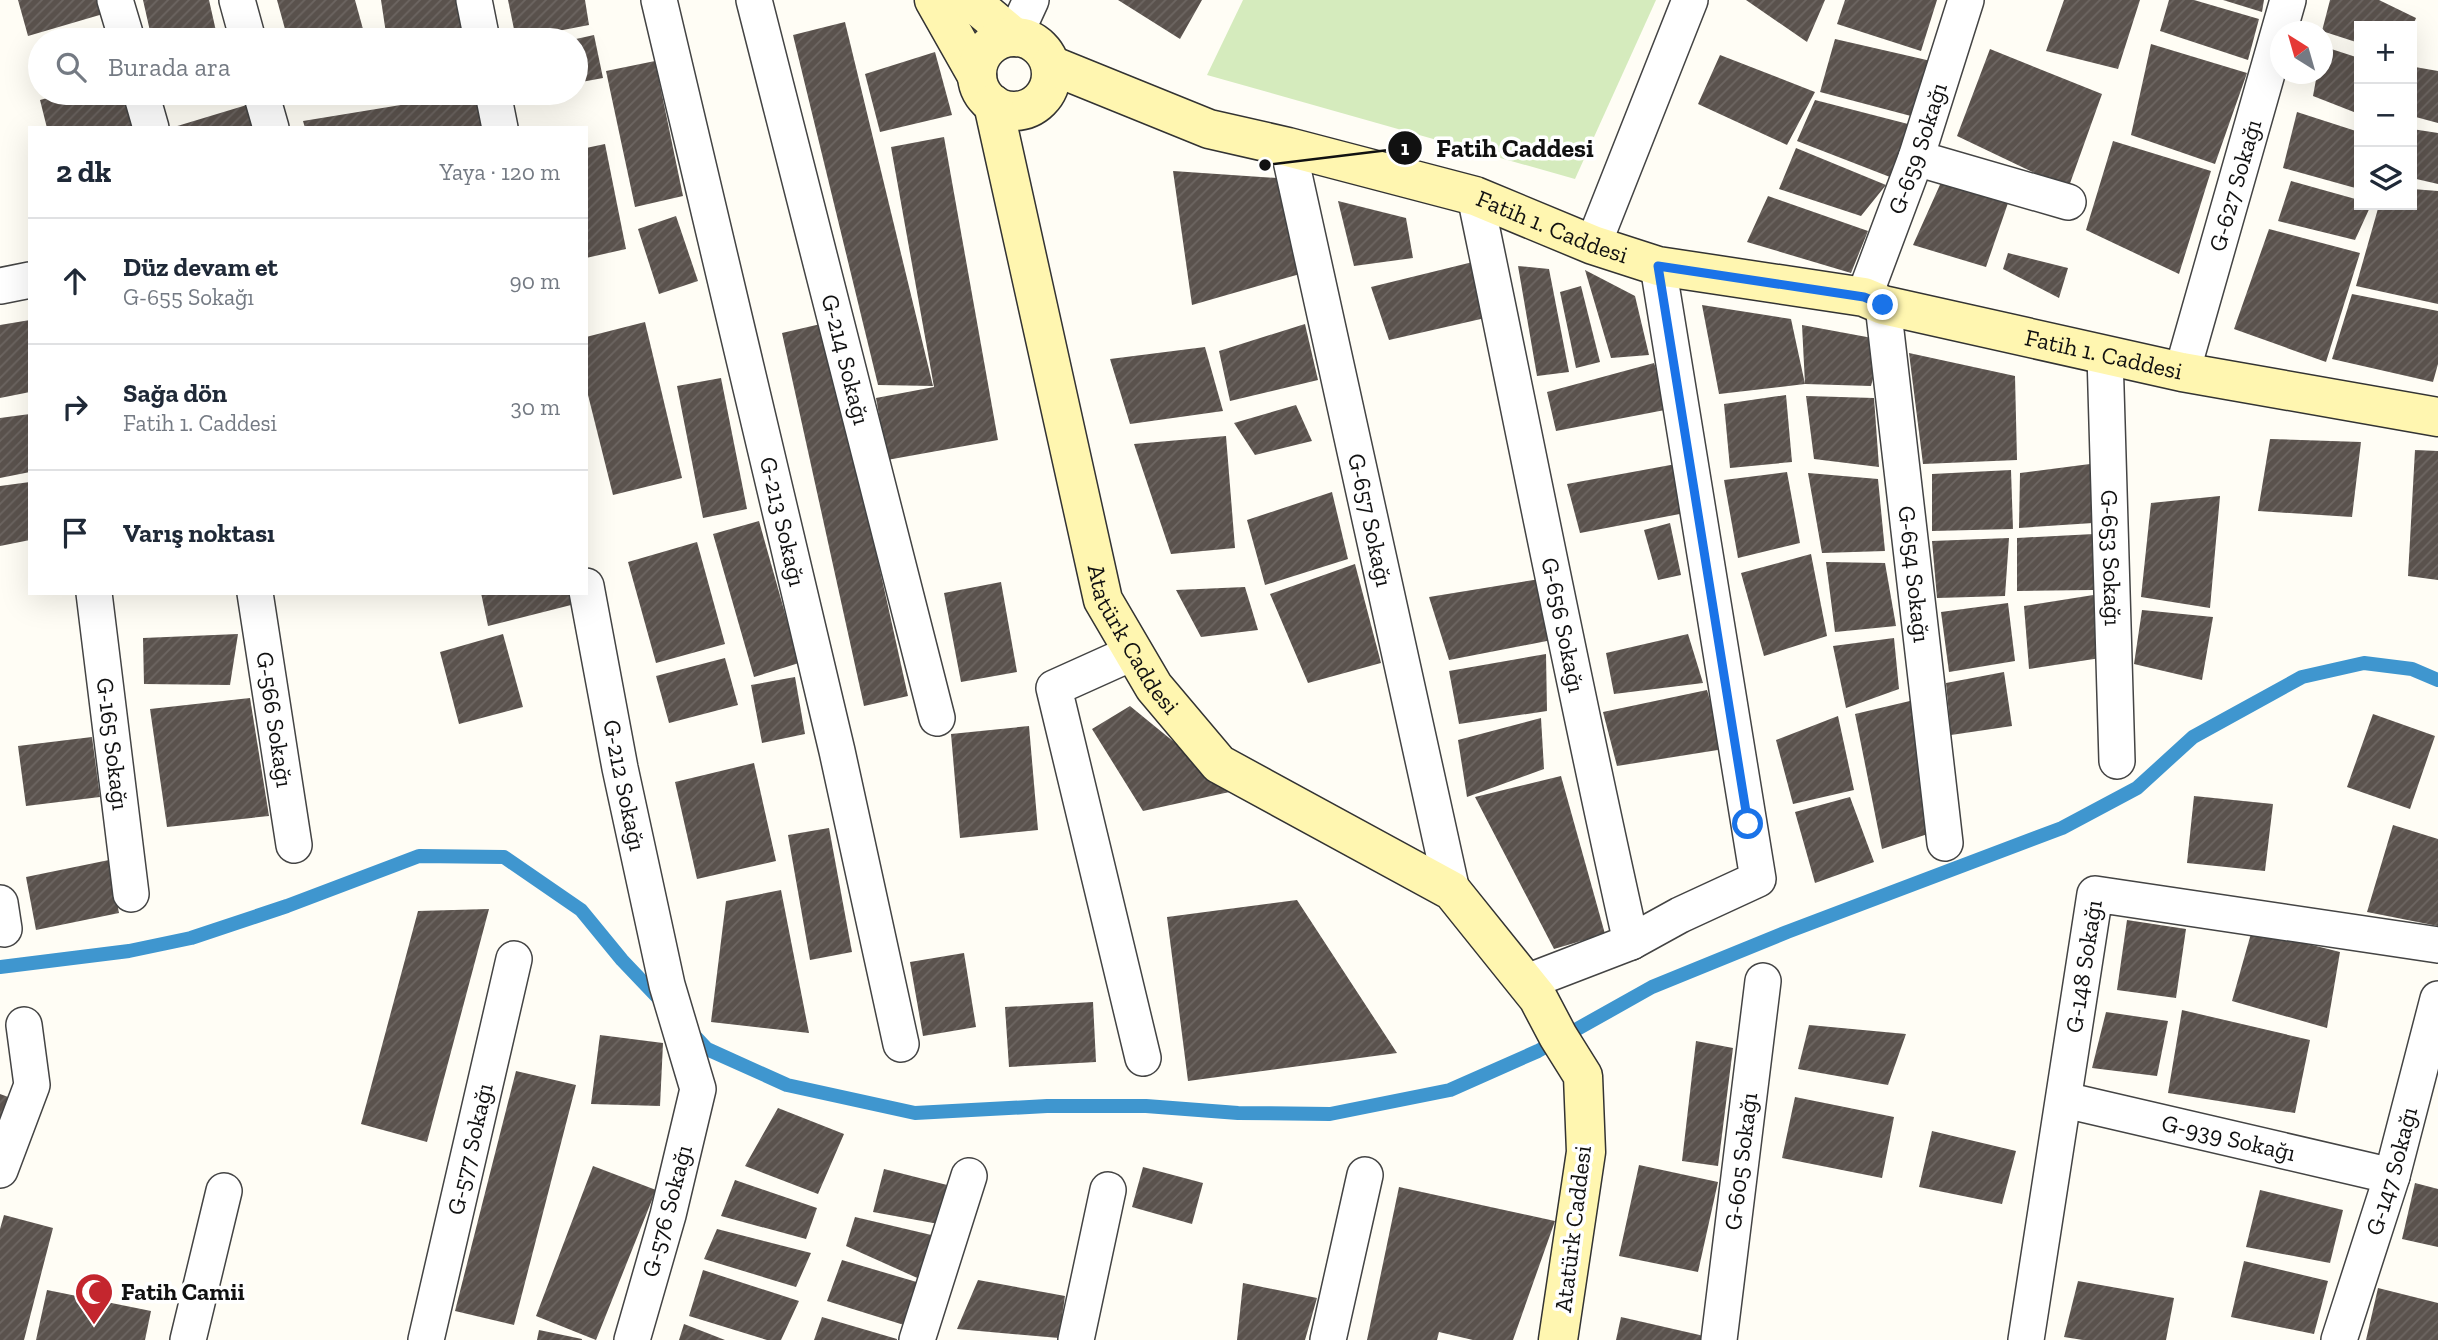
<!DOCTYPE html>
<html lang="tr">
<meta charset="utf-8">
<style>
body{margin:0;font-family:"Zilla Slab",serif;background:#f6f6f7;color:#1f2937}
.controls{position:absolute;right:21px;top:21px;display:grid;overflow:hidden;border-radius:0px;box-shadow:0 7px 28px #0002}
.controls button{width:63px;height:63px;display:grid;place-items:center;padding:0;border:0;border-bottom:2px solid #e0e1e3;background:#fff;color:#1f2937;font:35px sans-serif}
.compass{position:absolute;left:2270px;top:21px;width:63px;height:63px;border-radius:50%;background:#fff;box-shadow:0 7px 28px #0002;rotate:323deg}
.stop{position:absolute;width:21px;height:21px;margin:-16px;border:5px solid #1a73e8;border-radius:50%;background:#fff}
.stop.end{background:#1a73e8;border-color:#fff;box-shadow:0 2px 7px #0008}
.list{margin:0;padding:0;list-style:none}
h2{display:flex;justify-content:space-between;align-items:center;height:91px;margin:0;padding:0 28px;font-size:30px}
h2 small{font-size:23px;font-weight:400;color:#747a83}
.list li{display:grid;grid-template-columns:46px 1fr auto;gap:21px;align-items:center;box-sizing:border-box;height:126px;padding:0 28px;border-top:2px solid #e0e1e3}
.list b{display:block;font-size:26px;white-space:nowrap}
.list p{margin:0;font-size:23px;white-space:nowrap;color:#747a83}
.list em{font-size:23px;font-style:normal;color:#747a83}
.icon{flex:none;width:38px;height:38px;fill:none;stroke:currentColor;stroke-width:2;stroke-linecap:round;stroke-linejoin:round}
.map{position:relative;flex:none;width:2438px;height:1340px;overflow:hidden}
.search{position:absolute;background:#fff;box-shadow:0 7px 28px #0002;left:28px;top:28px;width:560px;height:77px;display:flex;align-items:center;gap:18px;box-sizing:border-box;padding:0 24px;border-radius:38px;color:#747a83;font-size:26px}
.panel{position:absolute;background:#fff;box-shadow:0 7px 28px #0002;left:28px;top:126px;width:560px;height:469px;border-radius:0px}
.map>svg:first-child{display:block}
.park{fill:#d5ebbd}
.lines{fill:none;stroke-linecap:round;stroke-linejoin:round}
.stream{stroke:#3f96cf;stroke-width:14}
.building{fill:url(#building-hatch)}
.street-casing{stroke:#444;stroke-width:38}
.secondary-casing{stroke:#333;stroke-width:41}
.street{stroke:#fff;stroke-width:35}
.secondary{stroke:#fff6b0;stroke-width:38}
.route{stroke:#1a73e8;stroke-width:9}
.labels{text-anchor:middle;stroke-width:7;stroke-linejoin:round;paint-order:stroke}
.street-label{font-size:24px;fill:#111;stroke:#fff}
.poi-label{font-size:24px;font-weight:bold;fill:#111;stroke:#fff;text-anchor:start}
.leader{fill:none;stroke:#111;stroke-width:2.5}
.callout-dot{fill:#111;stroke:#fff;stroke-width:2.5}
.mark-label{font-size:21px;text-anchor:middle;font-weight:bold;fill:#fff}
.callout-label{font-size:26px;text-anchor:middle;font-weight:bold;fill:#111;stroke:#fff;stroke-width:7;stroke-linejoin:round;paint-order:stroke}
</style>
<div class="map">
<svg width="2438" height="1340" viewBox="0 0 2438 1340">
<defs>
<pattern id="building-hatch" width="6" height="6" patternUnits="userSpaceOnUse" patternTransform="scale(1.75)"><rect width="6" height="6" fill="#5a524d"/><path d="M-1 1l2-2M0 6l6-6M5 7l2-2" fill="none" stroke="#6d6662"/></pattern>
</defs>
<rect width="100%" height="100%" fill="#fffdf5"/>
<path class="park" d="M1243,0H1656L1575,179L1207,75Z"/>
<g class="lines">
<path class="stream" d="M0,967L129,951L191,938L287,906L419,856L504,857L581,910L622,960L662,1002
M691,1032L707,1049L787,1085L915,1113L1047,1106H1146L1238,1113L1330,1114L1450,1090L1538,1051L1652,987L1787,932L2062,828L2137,788L2193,737L2302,677L2364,663L2412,669L2438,680"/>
</g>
<path class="building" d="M18,0H99L103,14L28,36Z
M143,0H209L218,40H152Z
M277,0H355L366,40H288Z
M381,0H462L468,40H387Z
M508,0H585L589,25L516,39Z
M1118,0H1202L1180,39Z
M1746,0H1825L1807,42Z
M1845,0H1937L1921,51L1837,24Z
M2064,0H2140L2118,69L2046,51Z
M2169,0H2194L2259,19L2248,60L2160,31Z
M2223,0H2264L2262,12Z
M2330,0H2379L2416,18L2413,26H2359V43L2322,31Z
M845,22L933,386L878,385L793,35Z
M594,35L603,78L576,83V39Z
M1835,39L1931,61L1911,116L1820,92Z
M2151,44L2247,73L2215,164L2131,135Z
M2322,46L2359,58V114L2313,96L2317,74H2322Z
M1990,49L2102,94L2068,189L1957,136Z
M935,52L952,115L880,132L865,74Z
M1720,55L1815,92L1787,145L1698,104Z
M655,61L683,196L635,207L606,71Z
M2415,67L2438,71V123L2412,116V88Z
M66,93H129L138,128H47L40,100Z
M474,93H484L490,128H305L303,121Z
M1815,100L1908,124L1890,177L1797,141Z
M250,104L257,128H174V127Z
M2297,112L2359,132V189L2283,168Z
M2412,129L2438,133V184L2412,178Z
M944,137L998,440L887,460L876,398L934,387L891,147Z
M2113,141L2211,171L2179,274L2086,230Z
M605,144L626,249L586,258V148Z
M1796,148L1886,185L1861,216L1779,189Z
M1173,171L1277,178L1300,274L1192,305Z
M1943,178L2008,203L1986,267L1913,245Z
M2291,181L2359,200V205H2371L2355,240L2278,221Z
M2412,189L2438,191V304L2356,286L2379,205H2412Z
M1768,196L1868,231L1851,273L1747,242Z
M1338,201L1406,218L1413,258L1354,266Z
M676,216L698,281L659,294L638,229Z
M2269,229L2360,253L2326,362L2234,329Z
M2008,253L2068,268L2059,298L2003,269Z
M1481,260L1494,316L1389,340L1371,287Z
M1518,266L1549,269L1569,372L1537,376Z
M1585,270L1635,296L1649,355L1611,358Z
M1581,286L1600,362L1576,368L1560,292Z
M2352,294L2438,311V364L2433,382L2332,359Z
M1702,305L1791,319L1805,384L1719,394Z
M30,320V392L0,398V325Z
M645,322L682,478L613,495L586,387V337Z
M825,323L908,696L864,706L782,333Z
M1305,324L1318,380L1230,401L1219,351Z
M1802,325L1883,340L1871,386L1805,384Z
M1205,347L1223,411L1130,424L1110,359Z
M1909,353L2015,376L2017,460L1923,464Z
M1654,363L1670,409L1556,431L1547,392Z
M721,378L747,509L703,518L677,386Z
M1786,395L1792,462L1730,468L1724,404Z
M1806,396L1874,398L1879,467L1814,459Z
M1296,405L1312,441L1255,455L1234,423Z
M30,414V472L0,478V418Z
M1226,436L1235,548L1171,554L1134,444Z
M2270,439L2361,442L2352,517L2258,511Z
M2415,450L2438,451V580L2408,576Z
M1676,464L1685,513L1580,533L1567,484Z
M2090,464L2093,523L2019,528L2020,473Z
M2011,470L2013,529L1932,531V474Z
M1787,472L1800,543L1738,558L1724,480Z
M1808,473L1878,479L1885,551L1822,553Z
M30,482V540L0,546V486Z
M1332,492L1348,559L1265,585L1247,520Z
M2220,496L2210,608L2141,597L2151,503Z
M759,521L799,663L754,677L713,534Z
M1670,523L1681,575L1658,580L1644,530Z
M2094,534L2093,590L2017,591V538Z
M2009,538L2005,596L1937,598L1932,541Z
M697,542L725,644L656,663L628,562Z
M1811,554L1827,636L1764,656L1741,573Z
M1826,562L1885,563L1896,626L1835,632Z
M1355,564L1381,663L1308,683L1270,594Z
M1540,579L1557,639L1449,660L1429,597Z
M1001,582L1017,672L961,682L944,593Z
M1245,587L1258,630L1201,637L1176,590Z
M481,593H572L575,604L488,626Z
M2106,593L2107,657L2029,669L2024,606Z
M2008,603L2015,661L1949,672L1941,612Z
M2142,610L2213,617L2202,680L2134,664Z
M238,634L230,685L144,684L143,638Z
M503,634L523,707L459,724L440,652Z
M1688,634L1703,683L1614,694L1606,653Z
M1894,638L1899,689L1846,708L1833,646Z
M1546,654L1547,711L1459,724L1449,671Z
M725,658L738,705L669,723L656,676Z
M2004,672L2012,726L1951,735L1946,683Z
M795,677L805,734L762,743L751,685Z
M1707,690L1724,749L1617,766L1603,712Z
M250,698L269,816L167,827L150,709Z
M1914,700L1940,830L1882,849L1855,714Z
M1130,706L1234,791L1143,811L1092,729Z
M2373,714L2435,736L2410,809L2347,787Z
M1838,716L1854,790L1793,804L1776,740Z
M1541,718L1544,769L1467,797L1458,740Z
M1029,726L1038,830L960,838L951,734Z
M92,737L100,797L26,806L18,746Z
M754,763L776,861L697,879L675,782Z
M1561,776L1605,934L1554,949L1475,797Z
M2194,796L2273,804L2265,871L2187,863Z
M1850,797L1874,862L1815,883L1795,812Z
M2393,825L2438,839V926L2367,912Z
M829,828L852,952L810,960L788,835Z
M109,860L119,913L36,930L26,877Z
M781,890L809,1033L711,1022L726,901Z
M1297,900L1397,1053L1188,1081L1167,917Z
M489,909L427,1142L361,1124L418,911Z
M2127,920L2186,929L2176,998L2117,990Z
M2252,930L2340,952L2327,1028L2232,1001Z
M964,953L976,1027L923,1036L910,962Z
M1093,1002L1096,1062L1009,1067L1005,1007Z
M2182,1010L2310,1040L2295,1113L2168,1093Z
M2106,1012L2168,1021L2157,1076L2092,1068Z
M1809,1025L1906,1034L1888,1085L1798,1069Z
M600,1035L663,1043L660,1106L591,1104Z
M1696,1041L1733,1048L1718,1166L1682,1161Z
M516,1071L576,1085L514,1325L455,1311Z
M0,1094L11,1098L0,1125Z
M1795,1097L1894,1117L1882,1178L1782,1158Z
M778,1108L844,1134L818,1194L745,1166Z
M1932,1131L2016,1151L2002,1204L1919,1187Z
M1639,1165L1718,1182L1698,1272L1619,1256Z
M593,1166L656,1190L596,1340L536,1316Z
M1143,1167L1203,1183L1192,1224L1132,1207Z
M884,1169L955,1187L944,1225L873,1212Z
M735,1180L817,1208L806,1239L721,1216Z
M2415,1183L2438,1189V1247L2402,1239Z
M1399,1187L1555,1221L1513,1340H1473L1439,1332L1437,1340H1367Z
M2260,1190L2343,1210L2330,1263L2246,1247Z
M4,1215L53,1228L24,1340H0V1229Z
M855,1217L940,1237L924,1281L846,1246Z
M717,1229L811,1253L796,1287L704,1259Z
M842,1260L920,1283L904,1325L827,1301Z
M2244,1261L2328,1281L2314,1334L2231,1317Z
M703,1270L799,1301L781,1340H767L689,1316Z
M978,1280L1065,1296L1059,1338L957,1329Z
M2078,1281L2174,1298L2166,1340H2083L2064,1337Z
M1243,1283L1317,1298L1305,1340H1237Z
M2378,1288L2438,1303V1340H2366Z
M47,1290L151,1311L145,1340H36Z
M822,1317L897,1339V1340H814Z
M1621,1317L1704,1336L1703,1340H1616Z
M684,1324L725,1340H679Z
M539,1330L582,1339V1340H537Z"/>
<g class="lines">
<defs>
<g id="street">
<path d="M115,0L127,40"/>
<path d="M237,0L248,40"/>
<path d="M474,0L482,40"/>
<path id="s1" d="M659,0L837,751L901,1044"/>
<path id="s2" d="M754,0L937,718"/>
<path d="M1014,37L1031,0"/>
<path d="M141,93L151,128"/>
<path d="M261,93L271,128"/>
<path d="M493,93L500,128"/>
<path id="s3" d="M1288,147L1452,891"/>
<path d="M1916,158L2068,202"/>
<path id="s4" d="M1475,196C1527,445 1575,694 1631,942L1527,982"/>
<path d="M1593,245L1690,0"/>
<path d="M0,286L30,280"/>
<path id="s5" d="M1864,297L1916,158L1966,0"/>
<path id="s6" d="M1883,305L1945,843"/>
<path id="s7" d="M2105,355L2117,761"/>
<path id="s8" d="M2182,372L2288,0"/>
<path id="s9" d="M586,586L620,768L667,985L698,1089L668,1215L632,1340"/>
<path id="s10" d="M94,593L131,894"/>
<path id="s11" d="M255,593L294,845"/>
<path d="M1134,652L1054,688L1143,1058"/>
<path d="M0,903L4,929"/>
<path d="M1631,942L1680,915L1758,879L1658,266"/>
<path id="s12" d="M2065,1100L2392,1176"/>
<path d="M0,1170L32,1085L24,1025"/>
<path d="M188,1340L224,1191"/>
<path id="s13" d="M426,1340L514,959"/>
<path d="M917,1340L969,1176"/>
<path d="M1076,1340L1108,1190"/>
<path d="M1328,1340L1365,1175"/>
<path id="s14" d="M1719,1340L1763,981"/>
<path id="s15" d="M2026,1340L2095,894L2438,945"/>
<path id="s16" d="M2339,1340L2392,1176L2438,999"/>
</g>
<g id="secondary">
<path d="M934,0L977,76"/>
<path d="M970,0L1014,37"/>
<circle cx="1014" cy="74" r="37"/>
<path id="s17" d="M1051,65L1209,129L1288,147L1475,196L1593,245L1658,266L1864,297L1883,305L2182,372L2438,417"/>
<path id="s18" d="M993,104L1103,600L1154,687L1219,764L1452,891L1538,998L1558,1036L1583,1076L1586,1152L1558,1340"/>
</g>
</defs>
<use href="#street" class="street-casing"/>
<use href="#secondary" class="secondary-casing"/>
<use href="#street" class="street"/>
<use href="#secondary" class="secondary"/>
</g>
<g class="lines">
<path class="route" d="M1748,824L1658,266L1864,297L1883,305"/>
</g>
<defs>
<symbol id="mosque-pin" viewBox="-11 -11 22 30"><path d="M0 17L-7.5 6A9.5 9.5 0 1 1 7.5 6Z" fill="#c4262e" stroke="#fff"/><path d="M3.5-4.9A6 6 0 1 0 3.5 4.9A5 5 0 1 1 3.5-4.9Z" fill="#fff"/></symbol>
</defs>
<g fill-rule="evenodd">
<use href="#mosque-pin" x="72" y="1270" width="44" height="60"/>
</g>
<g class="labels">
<g class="street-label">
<text dy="8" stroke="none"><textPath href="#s5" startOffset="158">G-659 Sokağı</textPath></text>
<text dy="8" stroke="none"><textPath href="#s8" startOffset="194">G-627 Sokağı</textPath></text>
<text dy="8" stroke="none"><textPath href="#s17" startOffset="528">Fatih 1. Caddesi</textPath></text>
<text dy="8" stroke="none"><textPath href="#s17" startOffset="1096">Fatih 1. Caddesi</textPath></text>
<text dy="8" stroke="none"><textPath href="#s2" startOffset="371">G-214 Sokağı</textPath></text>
<text dy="8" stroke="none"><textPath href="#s3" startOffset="382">G-657 Sokağı</textPath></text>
<text dy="8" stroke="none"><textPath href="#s1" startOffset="536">G-213 Sokağı</textPath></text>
<text dy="8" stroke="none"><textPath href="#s7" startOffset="203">G-653 Sokağı</textPath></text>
<text dy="8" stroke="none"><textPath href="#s6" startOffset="271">G-654 Sokağı</textPath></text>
<text dy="8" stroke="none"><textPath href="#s4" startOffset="438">G-656 Sokağı</textPath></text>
<text dy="8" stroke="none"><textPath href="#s18" startOffset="556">Atatürk Caddesi</textPath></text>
<text dy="8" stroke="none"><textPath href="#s11" startOffset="128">G-566 Sokağı</textPath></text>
<text dy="8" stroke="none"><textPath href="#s10" startOffset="152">G-165 Sokağı</textPath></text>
<text dy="8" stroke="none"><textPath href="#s9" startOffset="203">G-212 Sokağı</textPath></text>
<text dy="8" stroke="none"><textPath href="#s15" startOffset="378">G-148 Sokağı</textPath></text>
<text dy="8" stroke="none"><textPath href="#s12" startOffset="168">G-939 Sokağı</textPath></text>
<text dy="8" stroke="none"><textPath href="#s13" startOffset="196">G-577 Sokağı</textPath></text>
<text dy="8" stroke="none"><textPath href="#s14" startOffset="180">G-605 Sokağı</textPath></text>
<text dy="8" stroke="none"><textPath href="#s16" startOffset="177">G-147 Sokağı</textPath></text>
<text transform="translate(667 1211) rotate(-75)" y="8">G-576 Sokağı</text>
<text transform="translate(1573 1229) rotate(-83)" y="8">Atatürk Caddesi</text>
</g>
<g class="poi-label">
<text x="121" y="1300">Fatih Camii</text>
</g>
</g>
<path class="leader" d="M1265 165L1405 148"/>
<g class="callout-dot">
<circle cx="1265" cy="165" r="7"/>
<circle cx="1405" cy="148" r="18"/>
</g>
<g class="mark-label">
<text x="1405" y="155">1</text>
</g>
<g class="callout-label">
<text x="1515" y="157">Fatih Caddesi</text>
</g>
</svg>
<div class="controls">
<button>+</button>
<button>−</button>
<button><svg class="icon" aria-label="layers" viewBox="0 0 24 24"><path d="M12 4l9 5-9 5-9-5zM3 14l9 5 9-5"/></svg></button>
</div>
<svg class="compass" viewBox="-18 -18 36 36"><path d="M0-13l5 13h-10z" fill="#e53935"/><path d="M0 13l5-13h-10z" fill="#747a83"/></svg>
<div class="stop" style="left:1748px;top:824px"></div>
<div class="stop end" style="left:1883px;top:305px"></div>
<div class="search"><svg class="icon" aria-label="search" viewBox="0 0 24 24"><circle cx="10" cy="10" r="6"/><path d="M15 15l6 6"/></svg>Burada ara</div>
<section class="panel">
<h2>2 dk<small>Yaya · 120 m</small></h2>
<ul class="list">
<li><svg class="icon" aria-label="ahead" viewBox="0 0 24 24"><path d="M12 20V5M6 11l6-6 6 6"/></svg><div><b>Düz devam et</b><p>G-655 Sokağı</p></div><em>90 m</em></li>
<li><svg class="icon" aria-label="right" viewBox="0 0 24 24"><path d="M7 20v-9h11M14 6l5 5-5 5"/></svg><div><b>Sağa dön</b><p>Fatih 1. Caddesi</p></div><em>30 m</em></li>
<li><svg class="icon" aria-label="arrive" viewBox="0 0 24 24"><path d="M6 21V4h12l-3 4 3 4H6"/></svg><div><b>Varış noktası</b></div></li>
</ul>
</section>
</div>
